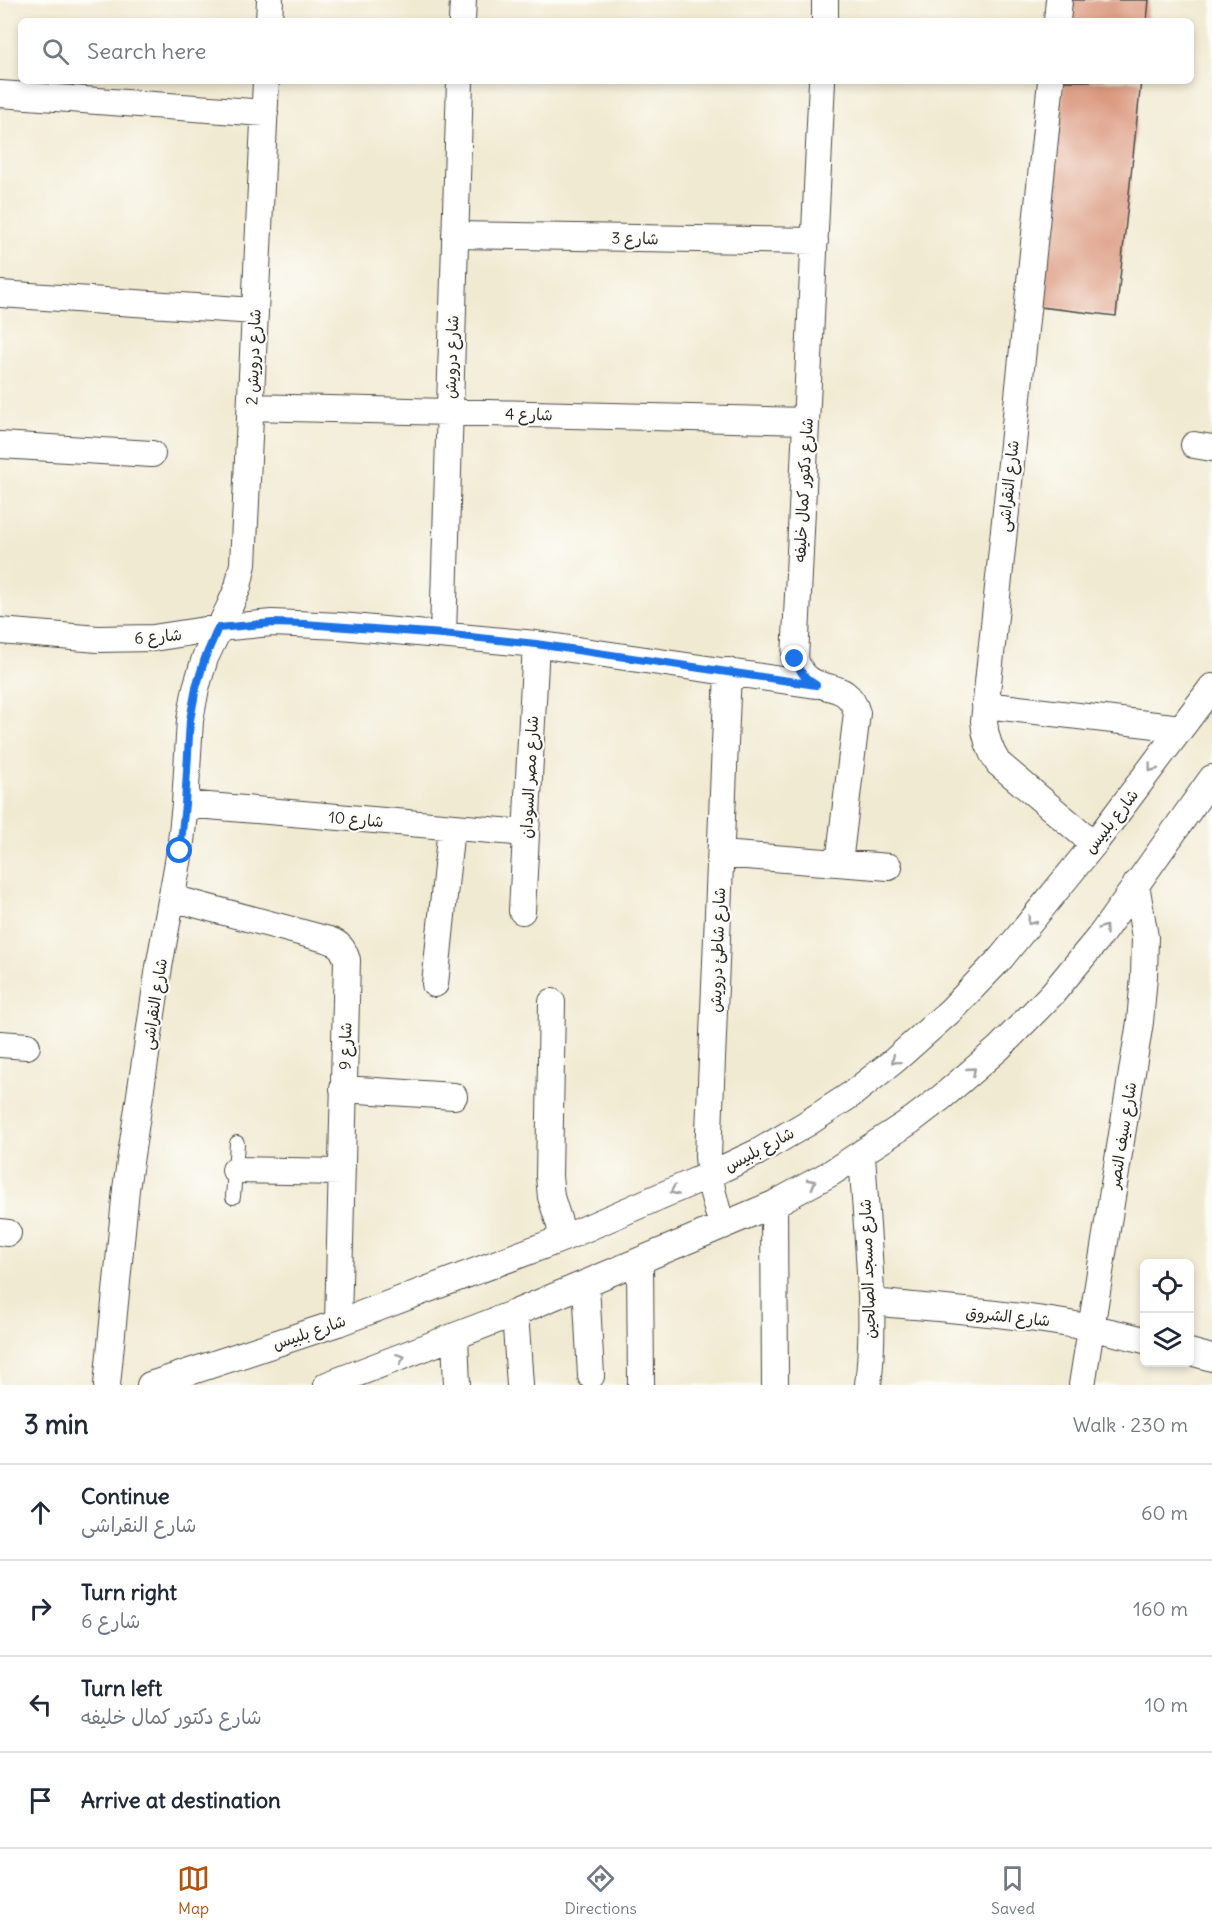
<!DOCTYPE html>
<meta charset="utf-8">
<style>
body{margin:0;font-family:Delius,"Playpen Sans Arabic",sans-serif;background:#f2f2f3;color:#1f2937}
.controls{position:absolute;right:18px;bottom:18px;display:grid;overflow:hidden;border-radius:9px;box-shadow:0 3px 9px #0003}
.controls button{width:54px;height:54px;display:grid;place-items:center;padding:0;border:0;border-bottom:2px solid #e0e1e3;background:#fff;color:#1f2937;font:30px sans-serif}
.stop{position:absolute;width:18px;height:18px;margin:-14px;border:4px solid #1a73e8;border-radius:50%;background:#fff}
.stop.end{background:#1a73e8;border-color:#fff;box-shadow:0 2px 6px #0008}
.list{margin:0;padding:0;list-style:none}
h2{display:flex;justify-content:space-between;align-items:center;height:78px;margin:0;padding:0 24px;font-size:26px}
h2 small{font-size:20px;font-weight:400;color:#747a83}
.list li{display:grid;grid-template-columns:39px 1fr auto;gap:18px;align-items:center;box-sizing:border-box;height:96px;padding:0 24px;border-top:2px solid #e0e1e3}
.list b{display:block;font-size:22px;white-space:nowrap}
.list p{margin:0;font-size:20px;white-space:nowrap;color:#747a83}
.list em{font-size:20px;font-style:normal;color:#747a83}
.icon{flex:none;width:33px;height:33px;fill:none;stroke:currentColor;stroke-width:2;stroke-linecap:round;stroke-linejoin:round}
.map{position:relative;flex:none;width:1212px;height:1385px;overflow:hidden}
.search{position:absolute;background:#fff;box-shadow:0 3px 9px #0003;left:18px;right:18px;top:18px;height:66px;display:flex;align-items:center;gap:15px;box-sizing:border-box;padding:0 21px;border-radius:9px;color:#747a83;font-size:22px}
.sheet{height:462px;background:#fff}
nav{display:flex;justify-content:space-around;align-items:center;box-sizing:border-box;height:84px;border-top:2px solid #e0e1e3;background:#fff;font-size:16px;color:#747a83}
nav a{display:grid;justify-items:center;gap:3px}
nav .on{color:#b45309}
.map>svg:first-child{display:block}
.building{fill:#db997f}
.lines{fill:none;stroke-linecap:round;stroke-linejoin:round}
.lane-casing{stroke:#494844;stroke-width:16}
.street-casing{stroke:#494844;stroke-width:28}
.lane{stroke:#fff;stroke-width:14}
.street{stroke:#fff;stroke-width:26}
.oneway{stroke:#a0a0a0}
.route{stroke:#1a73e8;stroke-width:8}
.labels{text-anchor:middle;stroke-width:4.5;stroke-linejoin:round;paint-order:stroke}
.street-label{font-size:16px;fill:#2b2b2b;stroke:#fdfcf7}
</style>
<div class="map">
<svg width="1212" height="1385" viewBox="0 0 1212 1385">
<rect width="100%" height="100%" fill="#fdfcf7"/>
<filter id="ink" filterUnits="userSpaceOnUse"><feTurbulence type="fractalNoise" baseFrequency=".0167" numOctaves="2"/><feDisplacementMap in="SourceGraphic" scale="12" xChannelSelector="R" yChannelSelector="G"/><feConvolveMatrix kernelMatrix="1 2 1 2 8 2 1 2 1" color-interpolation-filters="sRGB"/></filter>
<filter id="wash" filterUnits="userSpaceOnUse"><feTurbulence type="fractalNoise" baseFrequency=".008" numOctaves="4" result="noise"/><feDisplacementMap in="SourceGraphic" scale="24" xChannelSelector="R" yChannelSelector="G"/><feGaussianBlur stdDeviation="1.35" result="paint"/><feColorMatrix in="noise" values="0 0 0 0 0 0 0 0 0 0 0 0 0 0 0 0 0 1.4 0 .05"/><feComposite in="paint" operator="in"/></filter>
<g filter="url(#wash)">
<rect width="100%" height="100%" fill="#f1ead2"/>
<g id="blocks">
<path class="building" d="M1072,0H1149L1147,21H1070Z
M1064,81H1141L1116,316L1040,307Z"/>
</g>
</g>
<g filter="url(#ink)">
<use href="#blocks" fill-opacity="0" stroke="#494844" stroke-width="1.5"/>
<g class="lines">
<defs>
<path id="lane" d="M233,1197L237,1143"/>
<path id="street" d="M269,21L270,0
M462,21L463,0
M825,21V0
M1057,21L1059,0
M822,81L795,659C810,702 845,672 857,713L839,863
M1051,81L984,721C985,737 989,749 998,763L1094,844
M0,94L265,113
M455,235L815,241
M0,294L255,311
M251,407L806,421
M0,445L152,454
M1194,445L1212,448
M0,631L98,639L153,638L218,628L272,623L341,626L536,644L816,685
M443,634L460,81
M985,705L1181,728
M185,804L526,833
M721,854L889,867
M172,898L329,940C340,944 343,948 347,960L338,1323
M522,911L536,644
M435,984L451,827
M552,1002L549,1176L551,1197L564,1238
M0,1044L27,1046
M343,1089L454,1096
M862,1154C866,1228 877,1311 868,1385
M235,1170L341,1172
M774,1204L775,1385
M723,1226C714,1203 709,1181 708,1156L728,671
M0,1232L8,1233
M640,1261L641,1385
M586,1284L591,1376
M871,1302C963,1311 1055,1316 1144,1340
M515,1313L520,1385
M455,1338L457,1385
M1190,1352L1212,1358
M107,1385L126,1189L159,967L180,851L185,804L190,720L196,688L205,658L229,608L238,587L243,564L266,81
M150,1385L338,1323L564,1238L709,1175L758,1152L806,1124L852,1094L895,1060L950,1011L1001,958L1094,844L1212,687
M327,1385L515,1313L774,1204L831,1173L912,1120L942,1097L999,1048L1052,994L1100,936L1212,778
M1082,1385L1140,1022L1144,976L1145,937L1136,884"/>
</defs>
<use href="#lane" class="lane-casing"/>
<use href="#street" class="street-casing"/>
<use href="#lane" class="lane"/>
<use href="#street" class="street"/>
</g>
<defs><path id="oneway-chevron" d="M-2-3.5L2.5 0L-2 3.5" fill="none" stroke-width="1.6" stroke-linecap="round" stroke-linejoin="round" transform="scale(1.5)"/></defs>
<g class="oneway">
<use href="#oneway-chevron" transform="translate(1152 768) rotate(127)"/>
<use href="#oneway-chevron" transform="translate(1031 921) rotate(129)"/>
<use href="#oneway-chevron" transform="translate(1104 929) rotate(-55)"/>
<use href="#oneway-chevron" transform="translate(895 1060) rotate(140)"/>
<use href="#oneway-chevron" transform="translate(972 1071) rotate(-41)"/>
<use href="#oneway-chevron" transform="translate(812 1183) rotate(-28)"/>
<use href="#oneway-chevron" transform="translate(674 1191) rotate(156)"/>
<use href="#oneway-chevron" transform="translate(401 1358) rotate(-21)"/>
</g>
</g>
<g class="lines" filter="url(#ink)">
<path class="route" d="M180,851L185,804L190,720L196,688L205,658L218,628L273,623L304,624L443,634L536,644L816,685C804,678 800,672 795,659"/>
</g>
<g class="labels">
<g class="street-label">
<text transform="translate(635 238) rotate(1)" y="6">شارع 3</text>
<text transform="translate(253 357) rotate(-88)" y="6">شارع درويش 2</text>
<text transform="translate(451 357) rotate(-88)" y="6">شارع درويش</text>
<text transform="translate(529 414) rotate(1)" y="6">شارع 4</text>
<text transform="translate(1008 486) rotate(-84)" y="6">شارع النقراشى</text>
<text transform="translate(803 490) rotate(-87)" y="6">شارع دكتور كمال خليفه</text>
<text transform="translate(158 636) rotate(-5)" y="6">شارع 6</text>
<text transform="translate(529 777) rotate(-87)" y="6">شارع مصر السودان</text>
<text transform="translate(356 819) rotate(5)" y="6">شارع 10</text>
<text transform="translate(1111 821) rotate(-52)" y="6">شارع بلبيس</text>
<text transform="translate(717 950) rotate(-88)" y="6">شارع شاطئ درويش</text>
<text transform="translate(154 1004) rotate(-81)" y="6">شارع النقراشى</text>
<text transform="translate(345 1046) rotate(-89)" y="6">شارع 9</text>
<text transform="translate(1122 1135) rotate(-81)" y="6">شارع سيف النصر</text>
<text transform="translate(759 1149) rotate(-28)" y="6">شارع بلبيس</text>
<text transform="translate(867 1269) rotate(-92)" y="6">شارع مسجد الصالحين</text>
<text transform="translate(1008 1316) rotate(6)" y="6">شارع الشروق</text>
<text transform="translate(309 1332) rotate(-19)" y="6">شارع بلبيس</text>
</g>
</g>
</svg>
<div class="controls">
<button><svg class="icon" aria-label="locate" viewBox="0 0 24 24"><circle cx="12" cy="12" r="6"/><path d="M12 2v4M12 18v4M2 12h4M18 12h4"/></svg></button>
<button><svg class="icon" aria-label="layers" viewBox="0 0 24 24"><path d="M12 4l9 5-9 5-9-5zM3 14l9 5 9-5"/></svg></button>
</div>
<div class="stop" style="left:180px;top:851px"></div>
<div class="stop end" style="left:795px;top:659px"></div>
<div class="search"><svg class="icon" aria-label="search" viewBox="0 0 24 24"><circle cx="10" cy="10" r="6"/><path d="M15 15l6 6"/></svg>Search here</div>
</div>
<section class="sheet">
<h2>3 min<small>Walk · 230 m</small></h2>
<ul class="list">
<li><svg class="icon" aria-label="ahead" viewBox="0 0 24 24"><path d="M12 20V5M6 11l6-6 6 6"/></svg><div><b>Continue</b><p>شارع النقراشى</p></div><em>60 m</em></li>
<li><svg class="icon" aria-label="right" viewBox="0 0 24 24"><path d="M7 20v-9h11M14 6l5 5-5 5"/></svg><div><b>Turn right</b><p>شارع 6</p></div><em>160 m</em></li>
<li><svg class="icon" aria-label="left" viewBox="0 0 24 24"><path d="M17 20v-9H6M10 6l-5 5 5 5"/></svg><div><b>Turn left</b><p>شارع دكتور كمال خليفه</p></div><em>10 m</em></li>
<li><svg class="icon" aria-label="arrive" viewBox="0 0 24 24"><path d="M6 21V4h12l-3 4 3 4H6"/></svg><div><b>Arrive at destination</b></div></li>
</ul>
</section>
<nav>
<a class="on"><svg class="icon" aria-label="map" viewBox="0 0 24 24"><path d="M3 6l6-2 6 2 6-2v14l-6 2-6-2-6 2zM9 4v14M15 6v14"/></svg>Map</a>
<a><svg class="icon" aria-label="directions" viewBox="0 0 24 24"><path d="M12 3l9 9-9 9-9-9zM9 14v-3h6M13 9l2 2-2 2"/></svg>Directions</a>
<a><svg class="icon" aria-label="saved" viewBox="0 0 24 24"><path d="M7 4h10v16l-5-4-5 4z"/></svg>Saved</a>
</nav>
